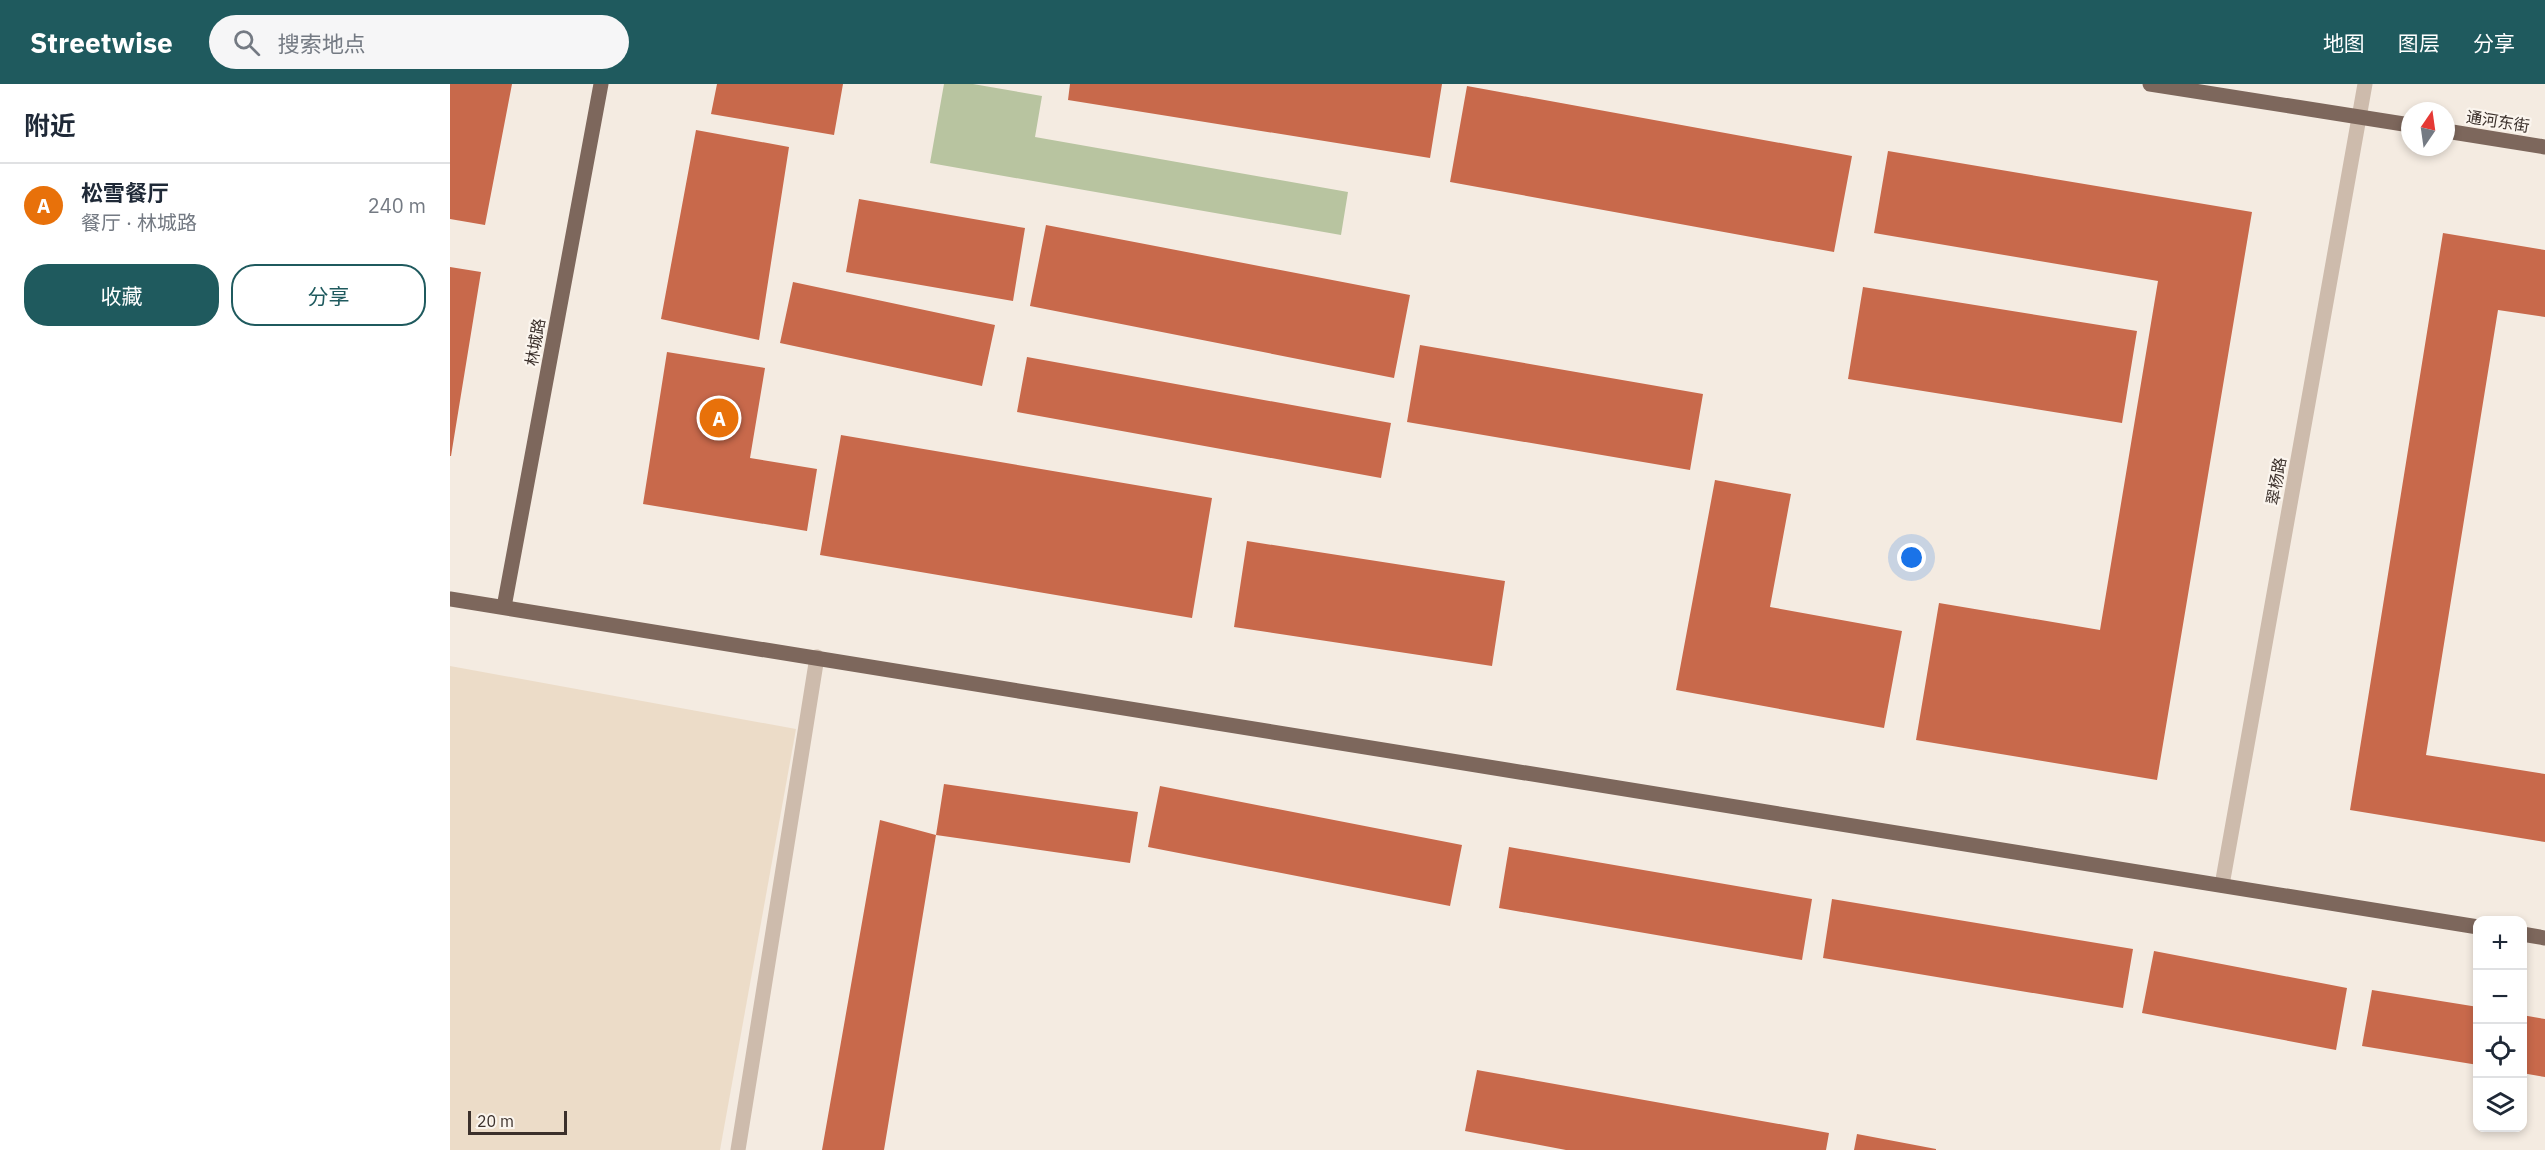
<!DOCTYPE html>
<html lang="zh">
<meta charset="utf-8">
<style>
body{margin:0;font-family:"IBM Plex Sans","Noto Sans SC",sans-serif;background:#f6f6f7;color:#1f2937}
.controls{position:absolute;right:18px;bottom:18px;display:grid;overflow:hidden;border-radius:12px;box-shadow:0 3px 9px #0003}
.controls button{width:54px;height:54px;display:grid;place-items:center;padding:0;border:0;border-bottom:2px solid #e0e1e3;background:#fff;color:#1f2937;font:30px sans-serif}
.compass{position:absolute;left:1951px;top:18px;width:54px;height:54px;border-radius:50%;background:#fff;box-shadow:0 3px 9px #0003;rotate:13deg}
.scale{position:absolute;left:18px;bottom:15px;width:99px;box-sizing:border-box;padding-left:6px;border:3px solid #3b302b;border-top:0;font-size:16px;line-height:21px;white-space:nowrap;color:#3b302b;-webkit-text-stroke:4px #fbf5ee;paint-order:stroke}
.you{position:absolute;left:1462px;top:474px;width:21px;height:21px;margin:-15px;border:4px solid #fff;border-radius:50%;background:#1a73e8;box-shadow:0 0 0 9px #1a73e833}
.badge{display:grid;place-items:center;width:39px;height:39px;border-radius:50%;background:#1f5a5e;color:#fff;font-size:20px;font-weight:700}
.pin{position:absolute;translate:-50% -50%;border:3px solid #fff;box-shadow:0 2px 6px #0006}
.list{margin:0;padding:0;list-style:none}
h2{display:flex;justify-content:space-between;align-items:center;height:78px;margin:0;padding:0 24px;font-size:26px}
h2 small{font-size:20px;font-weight:400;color:#747a83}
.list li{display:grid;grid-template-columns:39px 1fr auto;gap:18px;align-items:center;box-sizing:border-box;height:84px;padding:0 24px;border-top:2px solid #e0e1e3}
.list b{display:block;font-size:22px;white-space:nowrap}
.list p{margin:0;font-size:20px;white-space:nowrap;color:#747a83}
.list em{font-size:20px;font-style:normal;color:#747a83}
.actions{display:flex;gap:12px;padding:18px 24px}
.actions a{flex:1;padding:14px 0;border:2px solid #1f5a5e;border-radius:24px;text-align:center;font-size:21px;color:#1f5a5e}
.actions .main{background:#1f5a5e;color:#fff}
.icon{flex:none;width:33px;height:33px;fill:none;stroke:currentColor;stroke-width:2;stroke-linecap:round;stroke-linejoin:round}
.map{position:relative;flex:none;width:2095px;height:1066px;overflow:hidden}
header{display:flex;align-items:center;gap:36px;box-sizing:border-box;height:84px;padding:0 30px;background:#1f5a5e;color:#fff}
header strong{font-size:28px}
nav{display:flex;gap:33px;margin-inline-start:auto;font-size:21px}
.search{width:420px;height:54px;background:#f6f6f7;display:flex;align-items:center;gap:15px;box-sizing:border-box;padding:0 21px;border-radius:33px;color:#747a83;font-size:22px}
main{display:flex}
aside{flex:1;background:#fff}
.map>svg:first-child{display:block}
.green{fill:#b8c4a0}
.plaza{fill:#ecdcc8}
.building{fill:#c8694b}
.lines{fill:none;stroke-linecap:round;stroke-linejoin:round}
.minor{stroke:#cdbbac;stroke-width:15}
.major{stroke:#7d675c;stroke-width:15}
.labels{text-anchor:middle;stroke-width:4.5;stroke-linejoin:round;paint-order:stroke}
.street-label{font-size:16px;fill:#3b302b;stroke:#fbf5ee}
</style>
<header>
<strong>Streetwise</strong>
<div class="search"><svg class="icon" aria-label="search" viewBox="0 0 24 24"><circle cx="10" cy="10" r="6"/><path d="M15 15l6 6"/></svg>搜索地点</div>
<nav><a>地图</a><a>图层</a><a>分享</a></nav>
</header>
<main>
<aside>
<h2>附近<small></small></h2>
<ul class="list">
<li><span class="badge" style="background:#e8710a">A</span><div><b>松雪餐厅</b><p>餐厅 · 林城路</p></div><em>240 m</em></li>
</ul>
<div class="actions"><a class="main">收藏</a><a>分享</a></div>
</aside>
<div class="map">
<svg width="2095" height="1066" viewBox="0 0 2095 1066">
<rect width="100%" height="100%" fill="#f4ebe1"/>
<path class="green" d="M494,0H523L592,12L585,53L898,108L891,151L480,79Z"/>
<path class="plaza" d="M0,582L346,645L270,1066H0Z"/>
<path class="building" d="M0,0H62L35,141L0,135Z
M267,0H393L384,51L261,30Z
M620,0H992L980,74L618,16Z
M1017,2L1402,72L1384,168L1000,98Z
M246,46L339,63L309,256L211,235Z
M1438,67L1802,128L1707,696L1466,656L1489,519L1650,546L1708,197L1424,149Z
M409,115L575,144L563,217L396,188Z
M596,141L960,211L944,294L580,222Z
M1993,149L2095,166V233L2048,226L1976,671L2095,690V758L1900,726Z
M0,183L31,188L1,372H0Z
M343,198L545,241L532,302L330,259Z
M1413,203L1687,247L1672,339L1398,295Z
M970,261L1253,310L1240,386L957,338Z
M217,268L315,284L300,374L367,385L357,447L193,420Z
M577,273L941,339L931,394L567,328Z
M391,351L762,414L742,534L370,471Z
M1265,396L1341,410L1320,523L1452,547L1434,644L1226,606Z
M797,457L1055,497L1042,582L784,543Z
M494,700L688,728L680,779L486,751Z
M710,702L1012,761L1000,822L698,763Z
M430,736L486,751L434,1066H372Z
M1059,763L1362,815L1352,876L1049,824Z
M1382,815L1683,865L1673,924L1373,874Z
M1704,867L1897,904L1886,966L1692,929Z
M1922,906L2028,923V981L1912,962Z
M2072,931L2095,935V993L2072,989Z
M1027,986L1379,1049L1376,1066H1116L1015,1047Z
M1407,1050L1486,1065V1066H1404Z"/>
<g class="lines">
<path class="minor" d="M1772,801L1915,0
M288,1066L367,573"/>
<path class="major" d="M1700,0L1960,41
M1996,47L2095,63
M0,515L2028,843
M54,523L151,0
M2072,850L2095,854"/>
</g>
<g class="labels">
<g class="street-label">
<text transform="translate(2048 37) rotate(9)" y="6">通河东街</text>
<text transform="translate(85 258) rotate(-80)" y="6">林城路</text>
<text transform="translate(1826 397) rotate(-80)" y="6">翠杨路</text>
</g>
</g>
</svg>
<div class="controls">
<button>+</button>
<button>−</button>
<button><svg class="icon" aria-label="locate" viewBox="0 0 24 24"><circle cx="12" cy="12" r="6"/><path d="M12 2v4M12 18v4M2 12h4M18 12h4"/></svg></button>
<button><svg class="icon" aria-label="layers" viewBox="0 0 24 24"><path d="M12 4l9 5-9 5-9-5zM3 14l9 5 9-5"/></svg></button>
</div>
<svg class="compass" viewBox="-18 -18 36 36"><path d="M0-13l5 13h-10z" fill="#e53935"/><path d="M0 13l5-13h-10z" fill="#747a83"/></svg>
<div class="scale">20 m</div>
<div class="you"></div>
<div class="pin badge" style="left:269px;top:334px;background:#e8710a">A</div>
</div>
</main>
